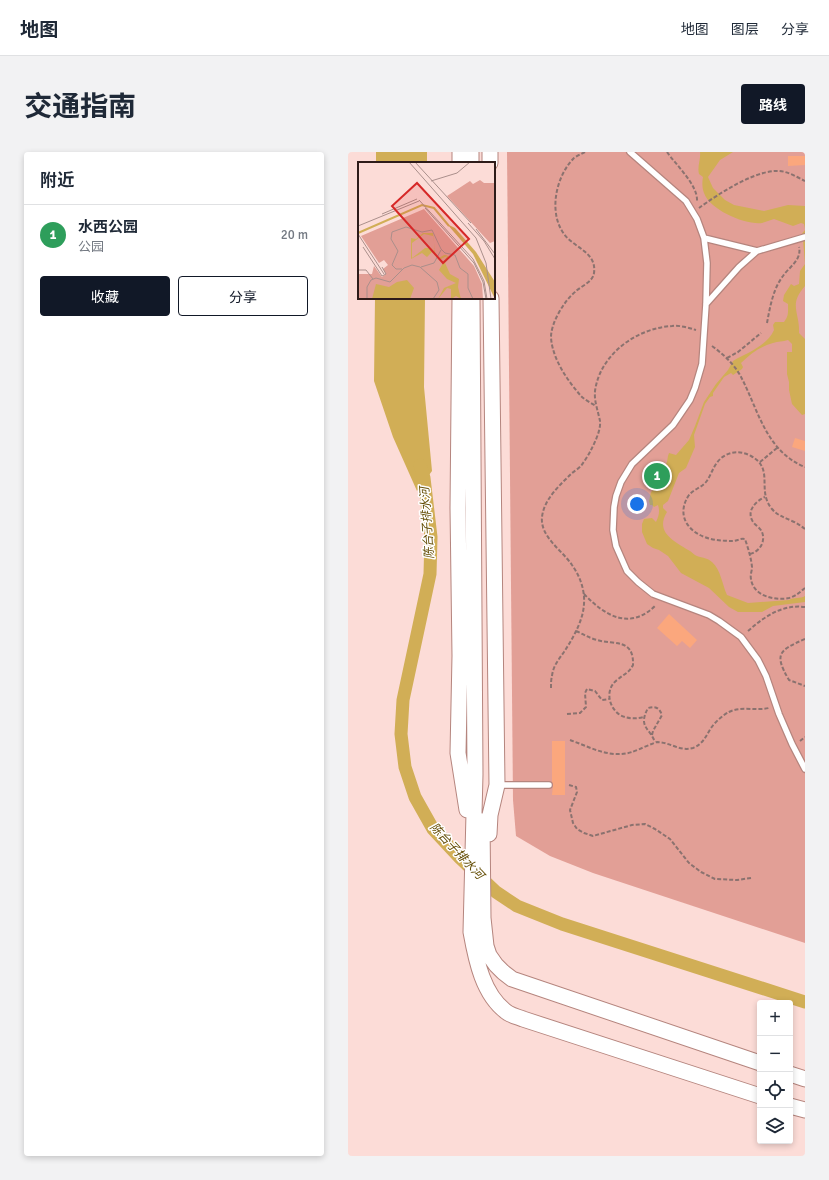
<!DOCTYPE html>
<html lang="zh">
<meta charset="utf-8">
<style>
body{margin:0;font-family:Signika,"Noto Sans SC",sans-serif;background:#f2f2f3;color:#1f2937}
.controls{position:absolute;right:12px;bottom:12px;display:grid;overflow:hidden;border-radius:4px;box-shadow:0 2px 6px #0003}
.controls button{width:36px;height:36px;display:grid;place-items:center;padding:0;border:0;border-bottom:1px solid #e0e1e3;background:#fff;color:#1f2937;font:20px sans-serif}
.you{position:absolute;left:289px;top:352px;width:14px;height:14px;margin:-10px;border:3px solid #fff;border-radius:50%;background:#1a73e8;box-shadow:0 0 0 6px #1a73e833}
.badge{display:grid;place-items:center;width:26px;height:26px;border-radius:50%;background:#111827;color:#fff;font-size:13px;font-weight:700}
.pin{position:absolute;translate:-50% -50%;border:2px solid #fff;box-shadow:0 1px 4px #0006}
.list{margin:0;padding:0;list-style:none}
h2{display:flex;justify-content:space-between;align-items:center;height:52px;margin:0;padding:0 16px;font-size:17px}
h2 small{font-size:13px;font-weight:400;color:#747a83}
.list li{display:grid;grid-template-columns:26px 1fr auto;gap:12px;align-items:center;box-sizing:border-box;height:60px;padding:0 16px;border-top:1px solid #e0e1e3}
.list b{display:block;font-size:15px;white-space:nowrap}
.list p{margin:0;font-size:13px;white-space:nowrap;color:#747a83}
.list em{font-size:13px;font-style:normal;color:#747a83}
.actions{display:flex;gap:8px;padding:12px 16px}
.actions a{flex:1;padding:9px 0;border:1px solid #111827;border-radius:4px;text-align:center;font-size:14px;color:#111827}
.actions .main{background:#111827;color:#fff}
.icon{flex:none;width:22px;height:22px;fill:none;stroke:currentColor;stroke-width:2;stroke-linecap:round;stroke-linejoin:round}
.map{position:relative;flex:none;width:457px;height:1004px;overflow:hidden;border-radius:4px}
header{display:flex;align-items:center;gap:24px;box-sizing:border-box;height:56px;padding:0 20px;background:#fff;border-bottom:1px solid #e0e1e3}
header strong{font-size:19px}
nav{display:flex;gap:22px;margin-inline-start:auto;font-size:14px}
.intro{display:flex;align-items:center;justify-content:space-between;box-sizing:border-box;height:96px;padding:0 24px}
h1{margin:0;font-size:28px}
.button{padding:10px 18px;border-radius:4px;background:#111827;color:#fff;font-size:14px;font-weight:700}
main{display:flex;gap:24px;padding:0 24px}
aside{flex:1;background:#fff;border-radius:4px;box-shadow:0 2px 6px #0003}
.map>svg:first-child{display:block}
.green{fill:#e29f96}
.water{fill:#d1ae56}
.lines{fill:none;stroke-linecap:round;stroke-linejoin:round}
.canal{stroke:#d1ae56;stroke-width:13}
.building{fill:#fba77d}
.lane-casing{stroke:#b5857e;stroke-width:8}
.secondary-casing{stroke:#b5857e;stroke-width:17}
.path{stroke:#8b726f;stroke-width:2;stroke-dasharray:4 2;stroke-linecap:butt}
.lane{stroke:#fff;stroke-width:5.5}
.secondary{stroke:#fff;stroke-width:15}
.labels{text-anchor:middle;stroke-width:3;stroke-linejoin:round;paint-order:stroke}
.water-label{font-size:12px;font-style:italic;fill:#654e06;stroke:#fff}
.inset-river{fill:none;stroke:#d1ae56;stroke-width:2}
.inset-road{fill:none;stroke:#aa8f8b;stroke-width:1}
.view{fill:#d62828;fill-opacity:0.15;stroke:#d62828;stroke-width:2}
.inset-edge{fill:none;stroke:#2e1b19;stroke-width:2}
</style>
<header>
<strong>地图</strong>
<nav><a>地图</a><a>图层</a><a>分享</a></nav>
</header>
<div class="intro"><h1>交通指南</h1><a class="button">路线</a></div>
<main>
<aside>
<h2>附近<small></small></h2>
<ul class="list">
<li><span class="badge" style="background:#2e9e5b">1</span><div><b>水西公园</b><p>公园</p></div><em>20 m</em></li>
</ul>
<div class="actions"><a class="main">收藏</a><a>分享</a></div>
</aside>
<div class="map">
<svg width="457" height="1004" viewBox="0 0 457 1004">
<rect width="100%" height="100%" fill="#fcdcd7"/>
<path class="green" d="M159,0H457V791L245,721L202,704L168,684L165,648Z"/>
<path class="water" d="M28,0H79V11H28Z
M352,0H385L372,8L360,25L365,36L377,48L386,53L416,59L440,53L457,54V77L456,72L453,71L445,74L426,67C422,68 418,70 414,71C397,73 362,58 356,41C354,36 354,30 355,25L351,22C349,14 353,7 352,0Z
M457,78V134C440,153 452,160 451,181L457,187V262L454,263L444,252L441,238V230L439,222V200H444V192L440,188C435,190 430,189 425,191C413,194 402,202 393,211L395,215L394,217L385,223L383,221L376,225L365,241V244L362,245L357,252L346,283L347,295L338,316L331,321L320,349L315,353V356L319,360C306,381 328,390 342,399C344,400 345,402 347,403C352,406 359,405 364,410C373,418 374,432 379,443L400,451L441,448C446,445 452,447 457,444V450L425,454L414,460H390L381,455L361,436L333,421L320,404L311,398L305,396L299,392L294,380V372L296,367L304,366L308,370C311,364 312,359 310,353L306,355L304,353H302L301,349L303,340L309,334L310,327L319,310L320,304L321,301L328,303L341,288L347,274L356,250L368,232L380,218L385,209C399,201 419,194 426,178L425,173L427,170H436C441,164 440,159 440,152L435,149L436,143L443,132L446,134L451,132L452,119L457,112L455,88L452,84Z
M27,146H77L76,235L84,319L69,339L45,285L26,229Z"/>
<g class="lines">
<path class="canal" d="M72,313L76,326L83,385L82,422L55,548L53,582L57,615L67,645L85,677L112,706L148,740L169,754L214,772L457,850"/>
</g>
<path class="building" d="M440,4H457V13L440,14Z
M447,286L457,289V299L444,295Z
M321,462L349,488L342,496L334,489L329,494L309,476Z
M204,589H217V643H204L205,633L204,630Z"/>
<g class="lines">
<defs>
<path id="lane" d="M282,0L338,49L349,67L356,86L359,111L358,152L354,212L347,236L342,248L325,273L284,312L273,330L268,344L266,355L265,378L268,394L279,419L290,430L305,442L361,463L371,469L393,485L410,508L418,524L431,562L444,592L457,617
M356,86L409,99
M358,152L391,115L409,99L457,85
M150,633H201"/>
<path id="secondary" d="M112,0V11
M123,0V11
M142,0V11
M112,146L110,356L112,504L110,601L119,658
M124,146L127,622L123,780C128,808 135,844 160,861C165,864 170,865 175,867L412,944
M134,669L135,766L138,794L141,803L148,813L155,820L164,827L412,911
M141,682L142,663L149,633L143,146
M442,922L457,927
M442,954L457,958"/>
</defs>
<use href="#lane" class="lane-casing"/>
<use href="#secondary" class="secondary-casing"/>
<path class="path" d="M237,0C233,2 229,4 226,6C208,24 200,60 216,82C226,96 249,100 246,121C245,130 233,134 227,140C216,149 203,171 203,185C204,206 219,228 233,244C237,248 243,251 248,254
M319,0C328,13 350,33 349,49
M351,56C370,42 414,13 437,20C444,22 451,26 457,29
M419,171C422,155 425,137 435,124C441,115 454,108 451,95
M364,194C375,202 385,211 392,223C410,256 417,299 457,315
M379,206L390,200L413,181
M412,310L429,296
M457,377C453,374 449,371 444,369C436,365 430,364 424,357C408,338 427,317 403,304C390,297 376,300 368,312C364,318 362,325 358,330C353,336 346,337 341,343C330,359 336,375 352,383C361,388 375,389 385,389C389,389 392,386 397,387C400,396 403,405 404,415C404,419 402,423 403,427C405,444 427,449 441,446C448,444 452,440 457,436
M402,402C411,400 418,390 414,380C412,375 406,373 404,368C399,358 408,349 417,345
M236,442C257,464 282,479 308,453
M228,479C235,482 241,486 249,488C266,493 286,486 285,513C281,521 276,522 269,528C257,537 260,555 272,563C279,567 289,567 296,565
M400,479C416,465 434,452 457,455
M457,487C432,498 425,501 441,528L457,534
M203,536C203,532 203,527 204,524C205,514 211,507 216,500C225,486 235,469 236,452C237,438 232,424 224,413C214,398 192,385 194,365C196,347 212,333 224,321C228,318 233,315 235,311C238,307 241,302 243,298C247,290 253,278 252,269C250,259 246,249 247,239C252,202 289,176 324,174C332,173 341,176 348,178
M219,562L232,561L238,555L237,541L239,537L247,539L254,548L261,547
M304,583L305,579L314,563C311,555 307,554 300,556C290,575 301,575 307,590
M222,588C242,595 262,607 284,600C290,598 305,591 309,590C322,590 332,600 345,596C355,592 358,584 363,576C367,570 375,563 381,560C393,554 408,559 421,556
M452,589L457,585
M221,633L228,635L229,640L222,658L225,671L229,677L236,681L245,684L284,673L297,672L307,677L322,687L341,711L353,720L367,727L389,728L403,726"/>
<use href="#lane" class="lane"/>
<use href="#secondary" class="secondary"/>
</g>
<g class="labels">
<g class="water-label">
<text transform="translate(79 371) rotate(-94)" y="4">陈台子排水河</text>
<text transform="translate(109 699) rotate(47)" y="4">陈台子排水河</text>
</g>
</g>
<g transform="translate(10 10)">
<rect width="137" height="137" fill="#fcdcd7"/>
<path d="M122,18L126,21H137V79L132,81L89,34L112,19L115,22ZM66,47L116,104L124,122L125,137H0V112H14L16,104L24,115L28,112L25,107L30,103L26,98L21,101L3,74Z" fill="#e29f96"/>
<path d="M89,62L97,66L118,90L137,120V137L115,92ZM65,71H75L77,90L81,96L86,93H88L91,95L87,101L92,112L101,117L100,125L103,137L98,134L93,137V127L89,126L80,137L86,126L98,121L89,117L81,108L89,94L81,98L74,90L69,95L64,91L53,97V76L58,77ZM66,72L75,74L77,87L76,89L73,86H67L54,96V81ZM49,118L56,126L52,137H14L18,122L31,125L39,120Z" fill="#d1ae56" fill-rule="evenodd"/>
<path class="inset-river" d="M0,71L64,43L76,46L91,64"/>
<path class="inset-road" d="M51,0L118,76L128,101L133,137M57,0L113,61M73,19L99,11L112,0M61,38L115,97L126,119L129,137M67,46L116,101L125,120L128,137M24,52L59,37M110,61L126,79L137,97M0,64L61,39M118,67L137,92M0,72L26,112M5,85L24,114L28,112L24,105M63,105L76,101L83,88M44,107H38L34,103L40,89L33,77L34,70L48,65L64,70L74,68L83,87L87,91L97,93L102,106L110,112V126L115,137M1,108H8L15,117M9,137V125L13,118L18,116L32,120L46,106L54,103L62,105L79,120L81,128L75,137"/>
<path class="view" d="M59,21L111,77L85,101L34,44Z"/>
<rect width="137" height="137" class="inset-edge"/>
</g>
</svg>
<div class="controls">
<button>+</button>
<button>−</button>
<button><svg class="icon" aria-label="locate" viewBox="0 0 24 24"><circle cx="12" cy="12" r="6"/><path d="M12 2v4M12 18v4M2 12h4M18 12h4"/></svg></button>
<button><svg class="icon" aria-label="layers" viewBox="0 0 24 24"><path d="M12 4l9 5-9 5-9-5zM3 14l9 5 9-5"/></svg></button>
</div>
<div class="you"></div>
<div class="pin badge" style="left:309px;top:324px;background:#2e9e5b">1</div>
</div>
</main>
